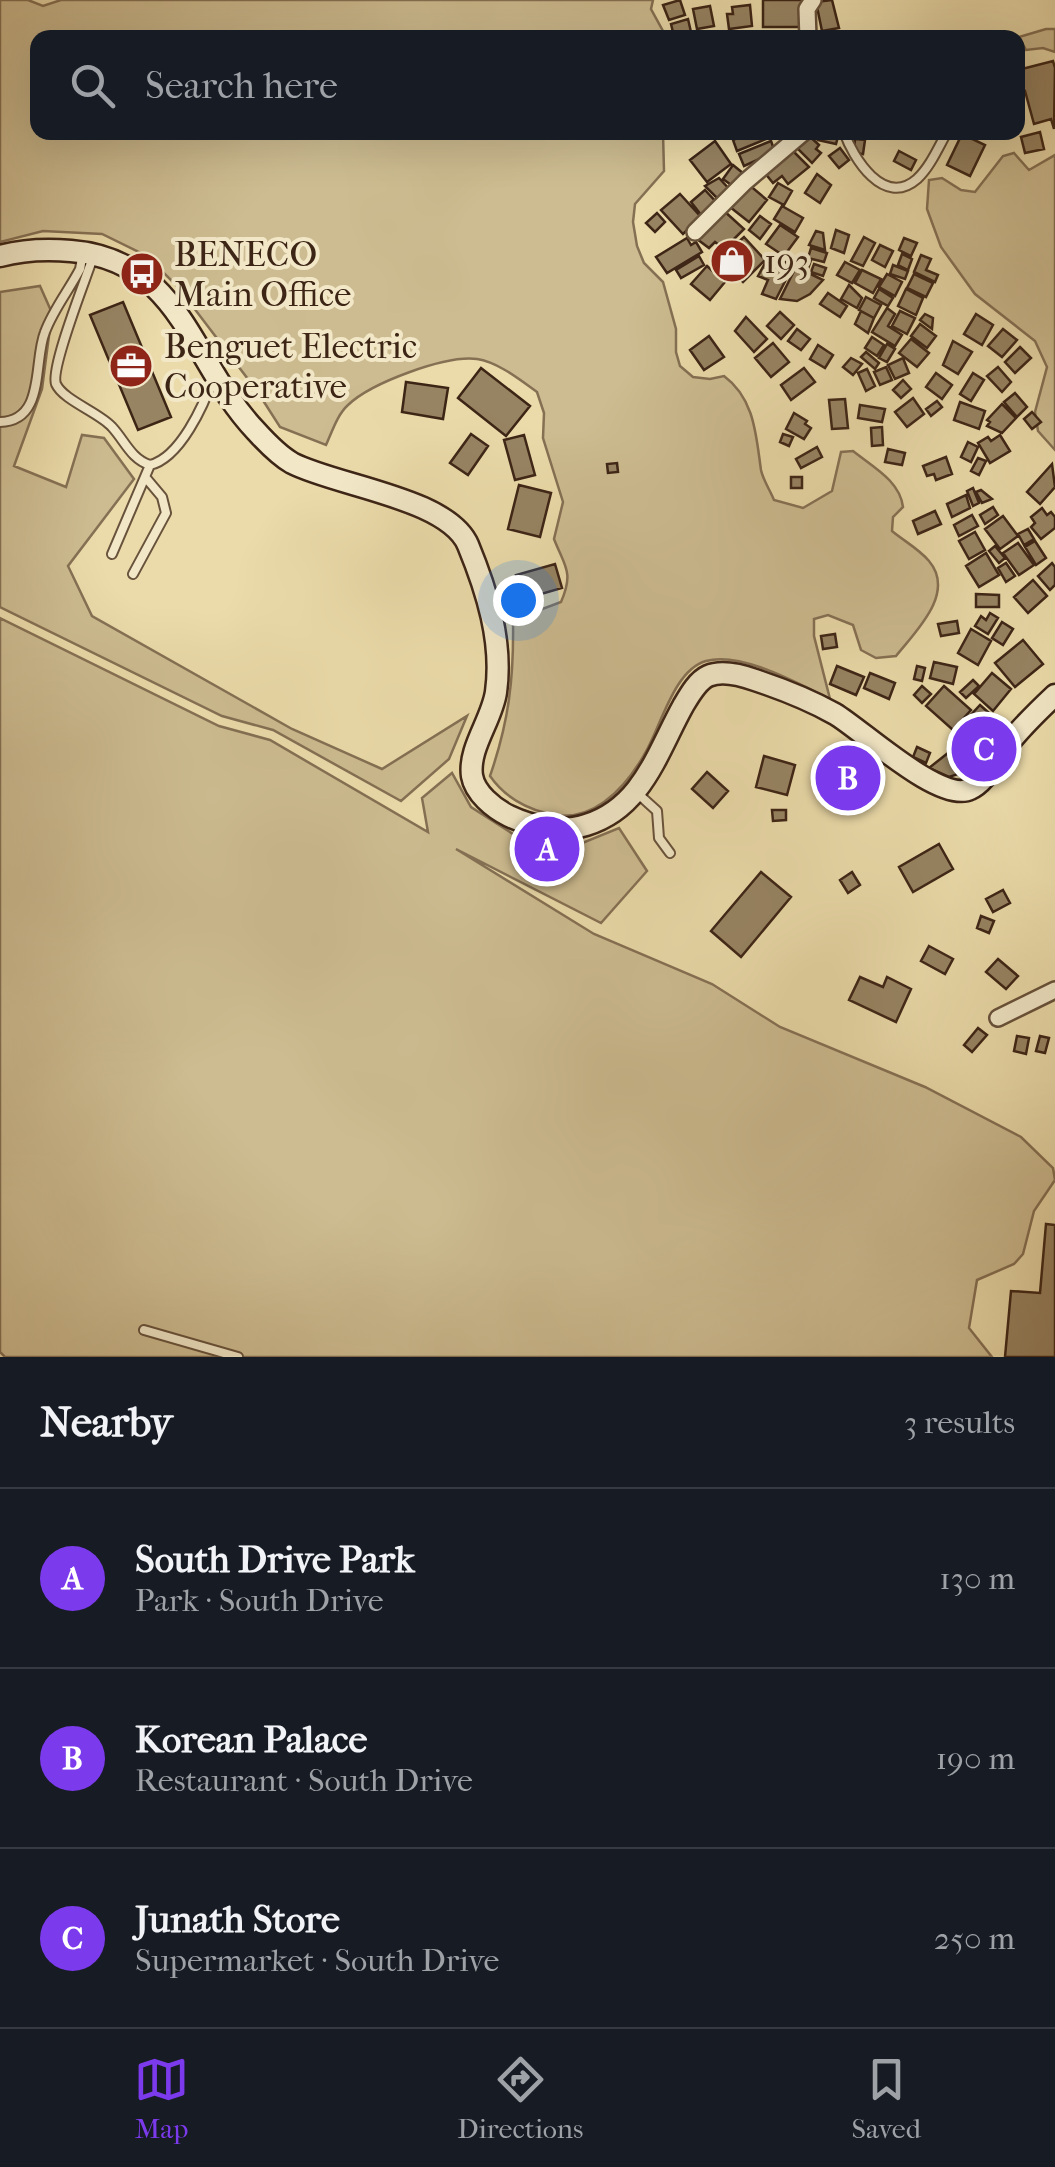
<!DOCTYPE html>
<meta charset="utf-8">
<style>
body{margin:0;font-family:"IM FELL French Canon",serif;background:#20242c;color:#f1f3f6}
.you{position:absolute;left:518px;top:600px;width:35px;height:35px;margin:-25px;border:8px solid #fff;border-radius:50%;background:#1a73e8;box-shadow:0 0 0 15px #1a73e833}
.badge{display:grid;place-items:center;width:65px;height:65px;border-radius:50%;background:#7c3aed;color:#fff;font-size:32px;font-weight:700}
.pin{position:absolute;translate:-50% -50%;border:5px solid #fff;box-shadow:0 2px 10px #0006}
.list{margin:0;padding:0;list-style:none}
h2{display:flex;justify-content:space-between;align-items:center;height:130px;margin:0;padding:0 40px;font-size:42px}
h2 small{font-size:32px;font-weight:400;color:#9ea1a6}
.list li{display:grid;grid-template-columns:65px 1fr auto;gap:30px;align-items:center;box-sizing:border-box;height:180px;padding:0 40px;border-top:2px solid #363941}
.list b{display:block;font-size:38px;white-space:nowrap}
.list p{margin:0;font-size:32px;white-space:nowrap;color:#9ea1a6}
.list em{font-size:32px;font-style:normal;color:#9ea1a6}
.icon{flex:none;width:55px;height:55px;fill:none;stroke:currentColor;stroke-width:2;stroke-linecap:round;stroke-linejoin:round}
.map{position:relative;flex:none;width:1055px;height:1357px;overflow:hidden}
.search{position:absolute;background:#171b24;box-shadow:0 10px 40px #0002;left:30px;right:30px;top:30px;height:110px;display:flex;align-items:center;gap:25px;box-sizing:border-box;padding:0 35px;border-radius:20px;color:#9ea1a6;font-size:38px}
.sheet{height:670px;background:#171b24}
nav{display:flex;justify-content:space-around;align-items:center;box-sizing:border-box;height:140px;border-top:2px solid #363941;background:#171b24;font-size:28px;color:#9ea1a6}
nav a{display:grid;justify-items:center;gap:5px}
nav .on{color:#7c3aed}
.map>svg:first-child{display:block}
.green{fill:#cdbc91;stroke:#857054;stroke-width:2.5}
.building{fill:#978463;stroke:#3d2516;stroke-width:2.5}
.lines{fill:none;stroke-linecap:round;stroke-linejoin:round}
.service-casing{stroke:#68523b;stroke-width:12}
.minor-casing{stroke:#68523b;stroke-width:20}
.secondary-casing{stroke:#3d2516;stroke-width:25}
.service{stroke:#f2e8c8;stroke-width:8}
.minor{stroke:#f2e8c8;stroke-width:15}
.secondary{stroke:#f2e8c8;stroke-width:20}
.labels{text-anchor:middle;stroke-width:8;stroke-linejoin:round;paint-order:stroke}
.poi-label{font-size:35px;fill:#3d2516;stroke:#f2e8c8;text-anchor:start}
</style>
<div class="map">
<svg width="1055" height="1357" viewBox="0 0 1055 1357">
<rect width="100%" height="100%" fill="#ebdbaa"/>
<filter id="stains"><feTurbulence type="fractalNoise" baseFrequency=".002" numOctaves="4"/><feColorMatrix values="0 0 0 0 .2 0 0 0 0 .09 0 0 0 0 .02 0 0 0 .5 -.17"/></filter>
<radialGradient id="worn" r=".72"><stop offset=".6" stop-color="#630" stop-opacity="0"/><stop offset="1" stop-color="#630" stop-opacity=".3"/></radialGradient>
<path class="green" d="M0,0H28L43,6L61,0H653L651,9L663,31L660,37L38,38V132L663,133L664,171L635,204L633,222L637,246L644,263L663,282L676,329V352L680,366L693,377L710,379L724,376C755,399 756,436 761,470C763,480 770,490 774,500L803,508L832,491L841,452L853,451C873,467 900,481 903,507L893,517L892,531C904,541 919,549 929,561C956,593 916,631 896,656L876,658L861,650L853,625L828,615L814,619V636L830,699C799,684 741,651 706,661C673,670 660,730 644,755C624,790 590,826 546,813C522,807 504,796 490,776C509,721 514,678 513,620L561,602C574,572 565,567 554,539L563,502L543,438L544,413L537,392C520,380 498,362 477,359C445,355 371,383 348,405C337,415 332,432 326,445L280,427L257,391L178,287L147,256L102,234L43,231L0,242Z
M1046,29H1055V52L1043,48L1026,50L1019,37Z
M1014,153L1029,170L1055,155V450L1038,431L1035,412L1047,367L1035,341L975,294L941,247L927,209L929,180L942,178L961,190L975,192L1003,156Z
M40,286L52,313L42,389L14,466L66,487L82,435L104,438L134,479L68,566L92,616L292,729L382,769L467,716L449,759L401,801L273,730L222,716L0,607V292Z
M0,618L219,726L270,740L428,832L422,798L452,773L471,807L513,834L555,844H580L619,828L647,871L601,923L456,849L594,934L712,984L780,1027L925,1087L1021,1137L1053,1168L1055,1180L1034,1211L1023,1254L1014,1264L977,1280L969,1328L992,1357H5L0,1352Z"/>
<path class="building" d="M680,0L685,15L669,20L663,5Z
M763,0H803V27H763Z
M832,0L839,28L822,31L816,2Z
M750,5L752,26L729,29L727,14H733L732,7Z
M710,6L714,26L697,29L693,9Z
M688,19L691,32L674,36L671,24Z
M1053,61L1055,68L1054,129L1051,119L1034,124L1025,91L1018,93V70Z
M750,132H764L766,139L737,151L733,140Z
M820,132L839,133L836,144L818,140Z
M1040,132L1044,149L1025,153L1021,137Z
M807,134L819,145L816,149L821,153L812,163L796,147Z
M962,134L985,145L970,176L947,165Z
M855,139L865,140L863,154L854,153Z
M715,141L731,164L707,182L690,160Z
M771,141L775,152L744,166L739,154Z
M840,148L849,160L839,168L829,156Z
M792,150L809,167L788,184L782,176L773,183L764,172Z
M899,151L916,160L911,170L894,161Z
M733,165L744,174L734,187L723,179Z
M817,174L831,185L820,203L805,193Z
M719,178L731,191L720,201L705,186Z
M778,183L792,191L784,205L769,197Z
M748,184L767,200L749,222L730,207Z
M705,190L717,203L702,216L691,202Z
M680,194L701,217L683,234L661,210Z
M782,206L803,218L795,232L774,219Z
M723,210L744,229L724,249L715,242L709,248L697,239Z
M657,213L665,222L655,232L646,223Z
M760,216L771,224L760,239L749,230Z
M780,225L798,237L784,256L766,244Z
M836,230L849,235L844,253L831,248Z
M816,231L823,233L825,250L809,245Z
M744,237L765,260L743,282L733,272L725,279L713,264Z
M864,237L875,243L863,266L851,261Z
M687,238L691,245L696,242L702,252L667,273L656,257Z
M904,238L917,243L911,256L899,250Z
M880,245L893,251L885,267L872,260Z
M811,248L827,253L824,262L808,258Z
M770,254L793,266L776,299L762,294L768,280L758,276Z
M902,254L912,259L908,270L898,265Z
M921,255L931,259L926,270L938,275L935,282L914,272Z
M699,256L704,265L681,278L676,270Z
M802,257L811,260L808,269L799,266Z
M845,262L860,270L852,283L837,275Z
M814,264L826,268L823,276L811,272Z
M893,265L908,271L905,279L890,274Z
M707,266L725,282L710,300L691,284Z
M796,267L823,280L810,294L797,301L780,299Z
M862,270L881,279L873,293L855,283Z
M887,274L902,282L895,296L879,287Z
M914,274L933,283L926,297L907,288Z
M849,285L862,298L857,308L841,299Z
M879,289L893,298L888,306L874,298Z
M906,289L923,298L916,315L898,306Z
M828,293L847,306L840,317L820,304Z
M866,297L881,305L874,318L859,310Z
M123,302L171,417L138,430L90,315Z
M887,308L895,314L888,326L902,335L895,346L872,332Z
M861,311L874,318L868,333L855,324Z
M900,311L915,318L907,334L892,326Z
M780,312L794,325L781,339L767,326Z
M925,314L933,318L932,329L920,320Z
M976,314L993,325L982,345L964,334Z
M746,317L767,339L754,352L735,331Z
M920,324L936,336L927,348L911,336Z
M797,329L810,339L801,350L788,341Z
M1003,329L1017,340L1002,357L988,346Z
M709,336L724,357L704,370L690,350Z
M872,337L884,345L877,356L865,348Z
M911,339L929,353L917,367L899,353Z
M953,341L972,352L958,374L943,365Z
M773,343L789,362L771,377L755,358Z
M887,344L895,349L887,362L879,358Z
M818,345L833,355L825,368L810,359Z
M1020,347L1031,358L1015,373L1005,362Z
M866,352L879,363L875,369L861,357Z
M851,358L862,364L853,375L843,367Z
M903,358L909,373L895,379L888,365Z
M886,367L892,380L880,385L874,372Z
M998,367L1011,382L1002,392L987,376Z
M481,368L530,406L506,436L458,398Z
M804,368L815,382L791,400L781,385Z
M867,369L875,386L866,391L858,373Z
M936,373L952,385L942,399L926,387Z
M973,373L984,380L971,401L960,394Z
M903,380L911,389L901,398L893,390Z
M406,382L448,388L443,419L402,412Z
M1015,393L1027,407L1017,417L1004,402Z
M913,398L924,414L907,427L895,412Z
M845,399L848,428L832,429L829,400Z
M937,401L942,407L931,416L926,409Z
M960,402L985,411L979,429L954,420Z
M1002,404L1016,418L1002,433L987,426L990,422L987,420Z
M860,405L885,409L882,422L858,418Z
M1032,412L1041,422L1032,429L1024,419Z
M794,413L807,421L805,424L811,428L804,439L786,429Z
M882,427L883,445L872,446L871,428Z
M471,434L488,446L468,475L450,463Z
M783,434L793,437L789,446L780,442Z
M524,435L535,475L515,480L504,440Z
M1000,435L1010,451L990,463L978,443L988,437L991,441Z
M968,442L978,447L971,462L961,457Z
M817,447L822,457L801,468L796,459Z
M888,449L905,453L902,465L885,462Z
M946,457L952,474L936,480L934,474L927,476L923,466Z
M978,458L986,461L979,475L971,471Z
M617,463L618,472L608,473L607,464Z
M1052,464L1055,487L1040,504L1027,492Z
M791,477H802V488H791Z
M519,485L551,493L540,537L508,529Z
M973,488L979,503L973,506L967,491Z
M981,490L992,499L982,503L976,492Z
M966,495L970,508L952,517L947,504Z
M993,507L998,515L985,524L980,515Z
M1042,508L1047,515L1051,512L1055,517V528L1041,539L1031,527L1035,523L1031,517Z
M935,511L941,524L918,534L913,521Z
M972,515L978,526L959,536L954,525Z
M1003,516L1018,536L1000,549L985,529Z
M1028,529L1034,539L1024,545L1018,534Z
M975,532L985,550L969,559L959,541Z
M1035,541L1046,558L1036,565L1025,547Z
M1018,543L1034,565L1019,575L1003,553Z
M995,546L1005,558L999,563L989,551Z
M986,553L999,575L979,587L966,566Z
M1006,563L1015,576L1006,582L998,568Z
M1052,563L1055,567V585L1050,590L1038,576Z
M555,564L562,588L524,599L516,575Z
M1033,580L1047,596L1028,613L1014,597Z
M976,594L999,595V607H976Z
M990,613L998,618L988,634L975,626L981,616L986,620Z
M957,621L959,633L941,636L938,624Z
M1002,622L1013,629L1003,645L992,638Z
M971,629L991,641L978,665L958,653Z
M835,634L837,647L823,649L821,636Z
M1023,640L1043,664L1015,687L995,663Z
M934,662L957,667L953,684L930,678Z
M837,666L864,677L856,695L830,684Z
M917,666L925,668L922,681L914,679Z
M870,673L895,683L889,699L864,688Z
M992,673L1011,689L993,711L974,694Z
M973,680L979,686L966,698L960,692Z
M922,686L931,694L922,703L914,695Z
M944,686L971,710L953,730L926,706Z
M980,705L998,721L986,735L968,718Z
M970,727L993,744L982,758L960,742Z
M958,745L980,760L971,770L949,777L929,768Z
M917,747L930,753L926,763L913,757Z
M836,753L874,774L854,811L816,790Z
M764,756L795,765L787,795L756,787Z
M707,772L728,791L713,808L692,789Z
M772,810H786V820L773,821Z
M939,844L953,869L913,892L899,867Z
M761,872L791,897L741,957L711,931Z
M852,872L860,885L848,893L840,880Z
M1003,890L1010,903L993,912L986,899Z
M981,916L994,921L989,933L977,928Z
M929,946L953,959L945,974L921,961Z
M998,959L1018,976L1006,989L986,972Z
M860,977L883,987L887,977L911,989L896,1022L849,1000Z
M978,1028L987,1035L972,1052L964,1045Z
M1017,1036L1029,1038L1026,1054L1014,1051Z
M1040,1036L1049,1038L1045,1053L1036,1051Z
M1046,1224L1055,1225V1357H1005L1011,1291L1040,1293Z"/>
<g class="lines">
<defs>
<path id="service" d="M844,132C853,158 884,208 917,179C930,167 938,148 947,132
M93,257C86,279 50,368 56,384C63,400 100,413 112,427C125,441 131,459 150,465C180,458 204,405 213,378
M0,422C46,421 33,361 45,332C53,310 69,290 80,269L82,258
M112,554L150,465
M133,574L166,513L162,497L146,478
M636,792L657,811L659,838L670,853
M144,1330L238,1357"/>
<path id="minor" d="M808,38L807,9L813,0
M695,232L745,182L804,132
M998,1018L1055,990"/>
<path id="secondary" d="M0,256C22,250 48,249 71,251C182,260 191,363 256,431C266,442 278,455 292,463C336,486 448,498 468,545C487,591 503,642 496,692C492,720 468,748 472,776C475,793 493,808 509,816C532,827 561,833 586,825C642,808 657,753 683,706C689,696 697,681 708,676C722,670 741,675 755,680C782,689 810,700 835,714C862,730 941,804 970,789C986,782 995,760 1006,747C1020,728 1038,711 1055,695"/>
</defs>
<use href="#service" class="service-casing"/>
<use href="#minor" class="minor-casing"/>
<use href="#secondary" class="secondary-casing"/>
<use href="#service" class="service"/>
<use href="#minor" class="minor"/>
<use href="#secondary" class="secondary"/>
</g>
<defs>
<symbol id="shop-disc" viewBox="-11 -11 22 22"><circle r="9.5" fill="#8f2418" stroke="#f2e8c8"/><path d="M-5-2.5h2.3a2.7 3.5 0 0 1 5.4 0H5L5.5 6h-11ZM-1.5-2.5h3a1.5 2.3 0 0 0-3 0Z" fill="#fff"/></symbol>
<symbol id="bus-disc" viewBox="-11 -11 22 22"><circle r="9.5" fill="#8f2418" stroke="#f2e8c8"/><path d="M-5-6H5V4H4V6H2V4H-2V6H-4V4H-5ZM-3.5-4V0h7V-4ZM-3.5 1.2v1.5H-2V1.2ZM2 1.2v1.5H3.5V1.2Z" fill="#fff"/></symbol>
<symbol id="office-disc" viewBox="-11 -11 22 22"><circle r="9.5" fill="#8f2418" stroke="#f2e8c8"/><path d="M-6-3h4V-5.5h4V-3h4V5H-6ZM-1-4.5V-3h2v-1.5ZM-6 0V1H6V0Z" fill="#fff"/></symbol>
</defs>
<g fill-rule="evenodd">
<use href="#shop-disc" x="707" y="236" width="50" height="50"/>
<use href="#bus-disc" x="117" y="249" width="50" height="50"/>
<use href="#office-disc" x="106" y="341" width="50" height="50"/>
</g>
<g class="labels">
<g class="poi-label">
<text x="174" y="266">BENECO<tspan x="174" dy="40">Main Office</tspan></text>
<text x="764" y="273">193</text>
<text x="164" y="358">Benguet Electric<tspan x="164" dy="40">Cooperative</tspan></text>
</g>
</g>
<rect width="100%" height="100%" filter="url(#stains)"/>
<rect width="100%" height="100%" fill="url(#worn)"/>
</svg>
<div class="you"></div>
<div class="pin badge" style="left:547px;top:849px">A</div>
<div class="pin badge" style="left:848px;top:778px">B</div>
<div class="pin badge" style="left:984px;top:749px">C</div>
<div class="search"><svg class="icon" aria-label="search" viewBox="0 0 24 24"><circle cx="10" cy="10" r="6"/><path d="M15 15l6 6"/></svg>Search here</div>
</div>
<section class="sheet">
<h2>Nearby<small>3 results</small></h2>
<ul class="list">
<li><span class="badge">A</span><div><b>South Drive Park</b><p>Park · South Drive</p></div><em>130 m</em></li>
<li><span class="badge">B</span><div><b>Korean Palace</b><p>Restaurant · South Drive</p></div><em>190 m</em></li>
<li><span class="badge">C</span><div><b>Junath Store</b><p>Supermarket · South Drive</p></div><em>250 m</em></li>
</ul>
</section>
<nav>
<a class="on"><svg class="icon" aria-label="map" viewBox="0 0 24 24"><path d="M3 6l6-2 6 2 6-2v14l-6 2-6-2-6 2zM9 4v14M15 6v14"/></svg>Map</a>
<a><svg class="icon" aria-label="directions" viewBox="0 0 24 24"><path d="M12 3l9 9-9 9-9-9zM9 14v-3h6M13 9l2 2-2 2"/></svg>Directions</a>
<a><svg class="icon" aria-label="saved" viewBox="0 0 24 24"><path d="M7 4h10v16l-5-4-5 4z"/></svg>Saved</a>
</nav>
